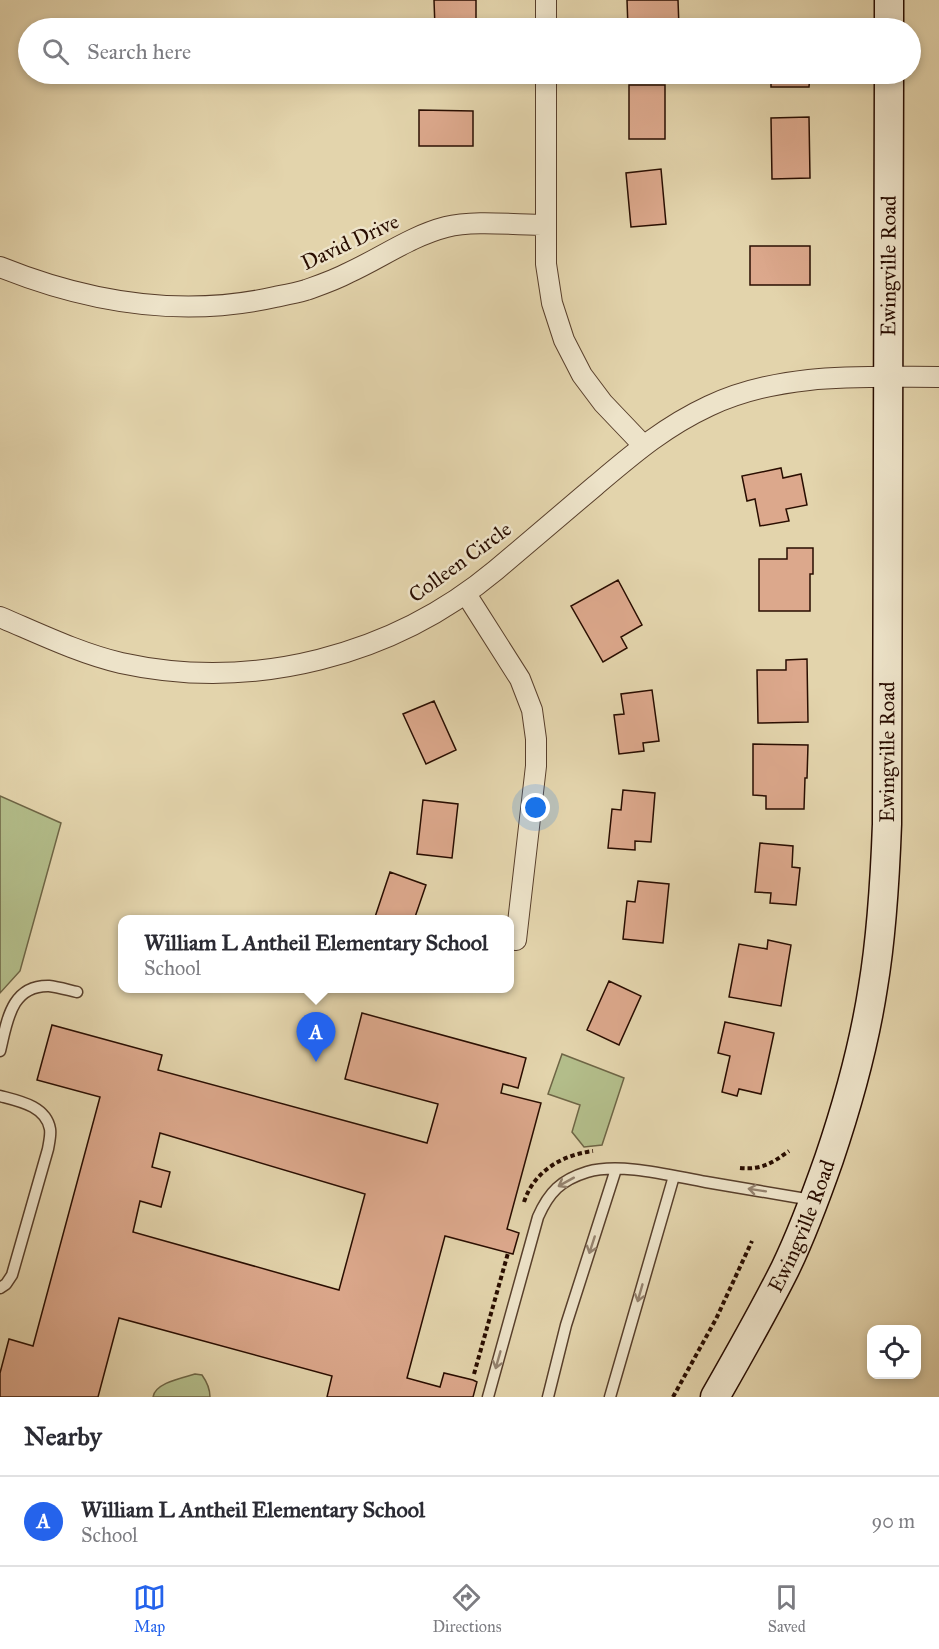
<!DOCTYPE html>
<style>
body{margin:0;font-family:"IM FELL Great Primer",serif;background:#f7f7f7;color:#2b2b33}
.controls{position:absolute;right:18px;bottom:18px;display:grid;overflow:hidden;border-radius:12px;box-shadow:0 3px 9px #0003}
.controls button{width:54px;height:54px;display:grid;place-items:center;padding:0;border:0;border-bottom:2px solid #e1e1e2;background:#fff;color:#2b2b33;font:30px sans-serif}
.you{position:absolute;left:536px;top:808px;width:21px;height:21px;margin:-15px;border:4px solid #fff;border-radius:50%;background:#1a73e8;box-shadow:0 0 0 9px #1a73e833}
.badge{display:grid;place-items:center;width:39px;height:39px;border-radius:50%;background:#2563eb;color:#fff;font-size:20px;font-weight:700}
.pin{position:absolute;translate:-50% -50px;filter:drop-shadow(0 2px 3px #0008)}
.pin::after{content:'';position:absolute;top:32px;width:21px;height:18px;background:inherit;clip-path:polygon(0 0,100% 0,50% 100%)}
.popup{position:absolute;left:118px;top:915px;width:396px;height:78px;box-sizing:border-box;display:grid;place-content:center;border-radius:12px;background:#fff;filter:drop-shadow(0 2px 4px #0005);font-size:20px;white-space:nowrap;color:#7c7c81}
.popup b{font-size:22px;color:#2b2b33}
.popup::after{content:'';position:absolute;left:50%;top:100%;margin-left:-12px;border:12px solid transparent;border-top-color:#fff}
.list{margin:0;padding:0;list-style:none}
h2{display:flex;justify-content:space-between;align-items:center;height:78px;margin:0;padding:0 24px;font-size:26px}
h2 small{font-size:20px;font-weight:400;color:#7c7c81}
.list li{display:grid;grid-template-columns:39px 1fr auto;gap:18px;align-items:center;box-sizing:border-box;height:90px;padding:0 24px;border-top:2px solid #e1e1e2}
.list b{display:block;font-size:22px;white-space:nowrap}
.list p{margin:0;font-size:20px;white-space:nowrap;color:#7c7c81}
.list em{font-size:20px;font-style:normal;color:#7c7c81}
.icon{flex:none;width:33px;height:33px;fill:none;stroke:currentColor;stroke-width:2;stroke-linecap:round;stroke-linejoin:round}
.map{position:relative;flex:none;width:939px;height:1397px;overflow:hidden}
.search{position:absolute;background:#fff;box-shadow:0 3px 9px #0003;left:18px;right:18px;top:18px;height:66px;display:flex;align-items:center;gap:15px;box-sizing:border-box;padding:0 21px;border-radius:33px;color:#7c7c81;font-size:22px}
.sheet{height:168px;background:#fff}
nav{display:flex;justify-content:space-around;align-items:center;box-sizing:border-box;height:84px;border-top:2px solid #e1e1e2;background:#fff;font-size:16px;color:#7c7c81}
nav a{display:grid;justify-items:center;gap:3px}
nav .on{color:#2563eb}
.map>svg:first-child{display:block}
.green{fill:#b3bd8a;stroke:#6e6545;stroke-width:1.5}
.building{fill:#dca88c;stroke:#290d00;stroke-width:1.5;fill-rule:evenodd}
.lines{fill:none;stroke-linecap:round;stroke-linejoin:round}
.service-casing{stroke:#583f2b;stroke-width:13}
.minor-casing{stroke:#583f2b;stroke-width:22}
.secondary-casing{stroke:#290d00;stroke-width:31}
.path{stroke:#290d00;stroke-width:4;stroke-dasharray:4.5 3;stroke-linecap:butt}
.service{stroke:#ede3c9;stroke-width:10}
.minor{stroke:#ede3c9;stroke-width:20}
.secondary{stroke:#ede3c9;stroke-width:28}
.oneway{stroke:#95836f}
.labels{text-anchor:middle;stroke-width:5;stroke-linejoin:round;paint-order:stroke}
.street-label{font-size:21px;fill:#290d00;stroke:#ede3c9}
</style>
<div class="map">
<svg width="939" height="1397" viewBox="0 0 939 1397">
<rect width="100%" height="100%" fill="#e3d4ac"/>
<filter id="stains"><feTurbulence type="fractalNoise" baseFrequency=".00333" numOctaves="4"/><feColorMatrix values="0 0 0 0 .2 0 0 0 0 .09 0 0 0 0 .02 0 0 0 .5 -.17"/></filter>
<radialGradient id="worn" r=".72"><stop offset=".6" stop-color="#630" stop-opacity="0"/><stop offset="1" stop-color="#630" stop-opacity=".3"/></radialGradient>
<path class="green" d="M0,796L61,823L20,971L0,993Z
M562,1054L624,1078L602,1145L584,1147L572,1132L580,1105L548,1094Z
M195,1374L202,1375C207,1382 210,1388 210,1397H153C155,1383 182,1378 195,1374Z"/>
<path class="building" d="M434,0H476V27H467V28H435Z
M627,0H678L679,28H628Z
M771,74H810L809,87H771Z
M629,85H665V139H629Z
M419,110L473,111V146H419Z
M809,117L810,178L772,179L771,118Z
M661,169L666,224L631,227L626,173Z
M750,246H810V285H750Z
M781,468L783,478L801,474L807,505L786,509L789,521L760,526L755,499L747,501L742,476Z
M787,548H813V574H810V611H759V559H787Z
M618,580L642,625L621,637L627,648L603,662L571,606Z
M807,659L808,722L758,723L757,670H786V660Z
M652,690L659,741L643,743L644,751L619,754L614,715L624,714L621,694Z
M434,701L456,750L426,764L403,714Z
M753,744L808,745L807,778H805L804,809H766V796L753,795Z
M623,790L655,793L651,842L635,841V850L608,848L612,809L621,810Z
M423,800L458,804L452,858L417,854Z
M760,843L793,846L792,867L800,868L796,905L770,903L771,893L755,892Z
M390,872L426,885L414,920H374Z
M638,881L669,884L663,943L623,939L627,901L635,902Z
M768,940L791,945L781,1006L729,997L739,944L767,949Z
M609,981L641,996L619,1045L587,1030Z
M362,1013L526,1058L518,1088L503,1084L501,1093L541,1103L507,1229L519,1233L513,1254L445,1236L407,1378L440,1387L444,1373L473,1380L477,1382L473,1397H327L332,1376L119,1318L98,1397H0V1373L9,1339L33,1346L100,1097L37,1080L52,1025L162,1055L158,1070L427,1143L438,1104L345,1079ZM160,1133L365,1194L339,1290L133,1232L140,1201L161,1207L170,1172L152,1167Z
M725,1022L774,1033L761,1094L739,1089L737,1096L722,1092L730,1056L718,1053Z"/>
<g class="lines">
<defs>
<path id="service" d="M0,1051C7,1023 10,985 49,986C58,987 68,990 77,992
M0,1096C19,1101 46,1106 50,1129C51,1135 49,1143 48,1149L12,1275L6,1284L0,1288
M488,1397L538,1217C549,1192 561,1180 587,1172C620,1162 672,1176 706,1182C741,1188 777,1194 812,1200
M548,1397L566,1325L616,1169
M610,1397L674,1176"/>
<path id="minor" d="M546,28V0
M546,74V264L552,303L564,340L582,375L603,403L643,445
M0,267C87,302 182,318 275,297C285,295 296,293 306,290C320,285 335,280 348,273C381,258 411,236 446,227C473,220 517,225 546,225
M466,594L520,679L532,710L536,739V766L516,940
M0,617C40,634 79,653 121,663C253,692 393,656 496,570C529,542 562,514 595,486C633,454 664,427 709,406C781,372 862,377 939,377"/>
<g id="secondary">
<path d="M889,28V0"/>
<path id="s1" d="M715,1397C739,1355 763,1313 785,1269C802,1234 816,1196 829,1159C848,1103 864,1046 873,987C882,933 885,879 887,824L889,74"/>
</g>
</defs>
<use href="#service" class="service-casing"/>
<use href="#minor" class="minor-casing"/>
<use href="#secondary" class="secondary-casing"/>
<path class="path" d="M740,1168C762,1170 772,1163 789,1151
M524,1202C534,1171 562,1155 593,1151
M474,1374L508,1253
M673,1397L716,1319L752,1241"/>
<use href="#service" class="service"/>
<use href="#minor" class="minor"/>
<use href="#secondary" class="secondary"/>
</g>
<defs><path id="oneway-shaft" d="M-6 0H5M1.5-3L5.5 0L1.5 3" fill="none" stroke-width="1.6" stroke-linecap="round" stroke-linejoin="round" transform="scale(1.5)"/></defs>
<g class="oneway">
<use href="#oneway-shaft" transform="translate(566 1182) rotate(151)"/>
<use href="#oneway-shaft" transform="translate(757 1190) rotate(-171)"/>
<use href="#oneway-shaft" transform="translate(592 1245) rotate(108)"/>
<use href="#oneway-shaft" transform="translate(640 1293) rotate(106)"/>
<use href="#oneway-shaft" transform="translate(498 1360) rotate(106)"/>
</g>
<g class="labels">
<g class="street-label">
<text transform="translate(350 242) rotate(-25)" y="7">David Drive</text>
<text dy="7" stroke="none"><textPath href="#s1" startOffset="1164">Ewingville Road</textPath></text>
<text transform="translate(460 562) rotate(-36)" y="7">Colleen Circle</text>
<text dy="7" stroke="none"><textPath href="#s1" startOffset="678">Ewingville Road</textPath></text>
<text dy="7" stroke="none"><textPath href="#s1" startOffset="192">Ewingville Road</textPath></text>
</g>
</g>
<rect width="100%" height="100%" filter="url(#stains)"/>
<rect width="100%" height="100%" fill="url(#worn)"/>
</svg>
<div class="controls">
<button><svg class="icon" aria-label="locate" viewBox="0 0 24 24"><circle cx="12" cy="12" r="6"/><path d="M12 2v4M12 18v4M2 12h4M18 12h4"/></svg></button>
</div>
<div class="you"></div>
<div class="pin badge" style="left:316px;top:1062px">A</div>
<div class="popup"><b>William L Antheil Elementary School</b>School</div>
<div class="search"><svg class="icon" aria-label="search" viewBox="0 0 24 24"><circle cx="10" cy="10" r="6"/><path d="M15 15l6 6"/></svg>Search here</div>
</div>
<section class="sheet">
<h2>Nearby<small></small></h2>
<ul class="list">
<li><span class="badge">A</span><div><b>William L Antheil Elementary School</b><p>School</p></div><em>90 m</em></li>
</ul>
</section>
<nav>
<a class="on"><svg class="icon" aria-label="map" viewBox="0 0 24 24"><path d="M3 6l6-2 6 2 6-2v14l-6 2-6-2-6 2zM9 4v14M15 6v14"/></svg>Map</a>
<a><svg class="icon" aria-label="directions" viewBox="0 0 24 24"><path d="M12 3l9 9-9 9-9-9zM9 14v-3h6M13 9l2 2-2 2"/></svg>Directions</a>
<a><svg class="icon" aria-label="saved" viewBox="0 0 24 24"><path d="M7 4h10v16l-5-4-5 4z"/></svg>Saved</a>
</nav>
